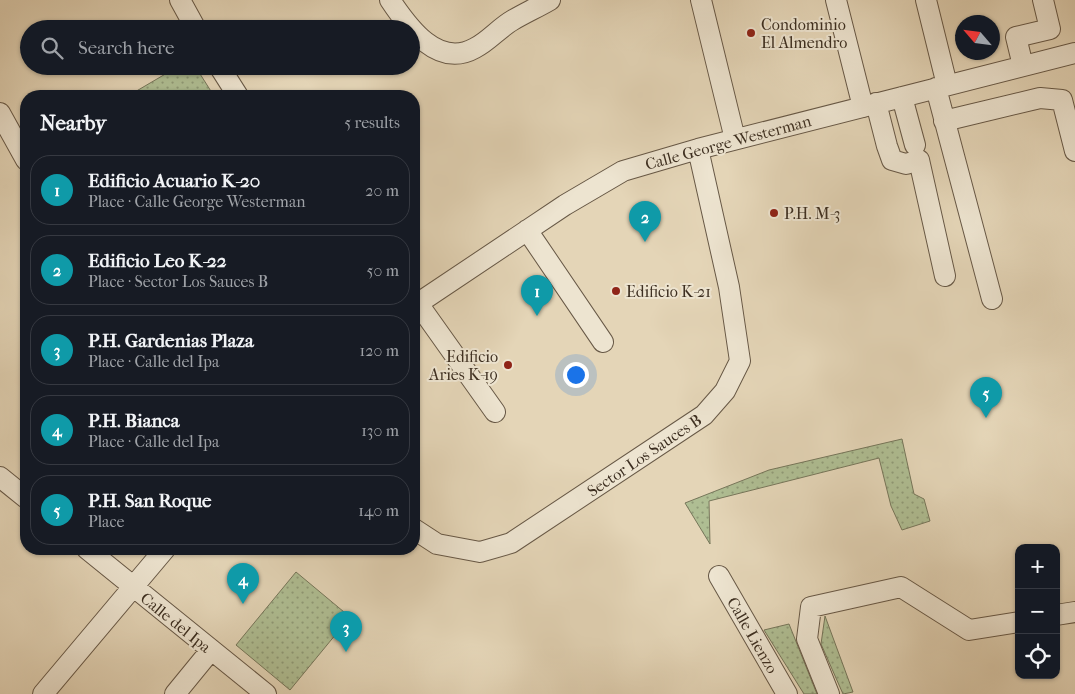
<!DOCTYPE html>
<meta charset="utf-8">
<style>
body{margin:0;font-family:"IM FELL French Canon",serif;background:#242831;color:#f1f3f6}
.controls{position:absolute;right:15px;bottom:15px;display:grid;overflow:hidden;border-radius:10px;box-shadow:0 1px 4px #0004}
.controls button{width:45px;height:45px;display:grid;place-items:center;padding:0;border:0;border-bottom:1px solid #363941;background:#171b24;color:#f1f3f6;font:25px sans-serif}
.compass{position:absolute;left:955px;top:15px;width:45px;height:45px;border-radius:50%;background:#171b24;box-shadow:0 1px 4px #0004;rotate:298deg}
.you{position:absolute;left:575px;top:374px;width:18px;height:18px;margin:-12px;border:4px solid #fff;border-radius:50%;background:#1a73e8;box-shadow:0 0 0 8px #1a73e833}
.badge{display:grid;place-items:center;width:32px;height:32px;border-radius:50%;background:#c59692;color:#fff;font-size:16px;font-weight:700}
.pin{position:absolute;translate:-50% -41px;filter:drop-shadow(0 1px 2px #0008)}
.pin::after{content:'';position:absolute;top:26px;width:18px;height:15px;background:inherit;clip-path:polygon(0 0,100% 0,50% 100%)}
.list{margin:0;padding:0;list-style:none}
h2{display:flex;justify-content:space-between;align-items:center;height:65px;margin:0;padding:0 20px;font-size:21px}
h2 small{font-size:16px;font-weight:400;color:#9ea1a6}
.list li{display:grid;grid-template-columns:32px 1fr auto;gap:15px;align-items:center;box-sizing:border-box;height:70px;margin:0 10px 10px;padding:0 10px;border:1px solid #363941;border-radius:20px}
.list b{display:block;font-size:19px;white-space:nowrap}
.list p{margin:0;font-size:16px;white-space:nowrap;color:#9ea1a6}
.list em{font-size:16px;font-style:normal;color:#9ea1a6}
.icon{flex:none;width:28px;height:28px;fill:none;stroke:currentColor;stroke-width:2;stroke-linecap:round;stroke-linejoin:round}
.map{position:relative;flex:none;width:1075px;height:694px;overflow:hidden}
.search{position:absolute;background:#171b24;box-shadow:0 1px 4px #0004;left:20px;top:20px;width:400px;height:55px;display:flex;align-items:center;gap:12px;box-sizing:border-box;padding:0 18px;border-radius:28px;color:#9ea1a6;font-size:19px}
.panel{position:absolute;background:#171b24;box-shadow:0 1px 4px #0004;left:20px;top:90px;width:400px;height:465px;border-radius:20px}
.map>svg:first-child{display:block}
.grass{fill:url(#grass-dots);stroke:#76765a}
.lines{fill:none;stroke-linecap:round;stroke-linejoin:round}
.minor-casing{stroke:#675846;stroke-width:22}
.minor{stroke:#ede4d0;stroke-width:20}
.poi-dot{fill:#8f2418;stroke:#ede4d0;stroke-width:2}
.labels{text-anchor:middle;stroke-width:4;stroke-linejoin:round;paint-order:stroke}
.poi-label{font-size:16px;fill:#3d2f21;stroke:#ede4d0;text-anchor:start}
.street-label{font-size:16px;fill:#3d2f21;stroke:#ede4d0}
</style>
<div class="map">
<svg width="1075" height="694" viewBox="0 0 1075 694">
<defs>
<pattern id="grass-dots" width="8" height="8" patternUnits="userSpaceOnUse" patternTransform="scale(1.25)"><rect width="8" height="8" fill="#afbe93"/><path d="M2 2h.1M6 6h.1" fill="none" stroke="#909b78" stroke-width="1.8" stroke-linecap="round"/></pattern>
</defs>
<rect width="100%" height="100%" fill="#e4d5b7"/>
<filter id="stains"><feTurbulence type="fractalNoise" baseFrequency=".004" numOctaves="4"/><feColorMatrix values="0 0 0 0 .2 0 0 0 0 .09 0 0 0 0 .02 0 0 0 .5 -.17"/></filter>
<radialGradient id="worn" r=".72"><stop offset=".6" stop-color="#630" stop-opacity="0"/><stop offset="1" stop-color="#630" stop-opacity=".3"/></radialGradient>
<path class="grass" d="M179,66H195L214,96H128Z
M902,439L914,494L924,499L930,521L902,530L891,506L879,458L709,501L710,544L685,503L769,470Z
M296,572L350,617L290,690L236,645Z
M825,616L853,692L843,694L821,644Z
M789,624L817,694H804L764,630Z"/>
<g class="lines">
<defs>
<path id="minor" d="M180,0L196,29
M390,0C408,27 438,69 475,48C489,41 499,28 513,20C525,13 538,7 550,0
M701,0L735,139
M836,0L863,107
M926,0L947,85
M219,66L238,96
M1023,66L1016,37L1050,29L1043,0
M936,88L992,299
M902,97L915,145
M876,103L887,146L892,160L906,164L919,160L945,276
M0,113L26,160
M944,121L1040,98L1062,100L1075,151
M527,230L603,342
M414,298L495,412
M414,306L565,205L623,171L698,149L1075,53
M0,477L26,498
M414,529L437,544L480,552L511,543L704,415L725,391L740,361L729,287L698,149
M87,549L266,694
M719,576L787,694
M1056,615L1075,612
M43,694L165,549
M175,694L211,650
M829,694L807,639L811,607L901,587L969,630L1019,622"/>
</defs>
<use href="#minor" class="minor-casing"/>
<use href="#minor" class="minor"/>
</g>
<g class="poi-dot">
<circle cx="751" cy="33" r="5"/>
<circle cx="774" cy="213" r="5"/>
<circle cx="616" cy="291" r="5"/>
<circle cx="508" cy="365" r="5"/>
</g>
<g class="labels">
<g class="poi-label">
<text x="761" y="30">Condominio<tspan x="761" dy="18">El Almendro</tspan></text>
<text x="784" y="219">P.H. M-3</text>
<text x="626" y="297">Edificio K-21</text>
<text x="498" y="362" text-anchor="end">Edificio<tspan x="498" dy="18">Aries K-19</tspan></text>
</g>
<g class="street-label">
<text transform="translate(728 142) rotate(-15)" y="6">Calle George Westerman</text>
<text transform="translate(644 455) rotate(-34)" y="6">Sector Los Sauces B</text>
<text transform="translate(176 622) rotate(39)" y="6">Calle del Ipa</text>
<text transform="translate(753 635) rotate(60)" y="6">Calle Lienzo</text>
</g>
</g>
<rect width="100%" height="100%" filter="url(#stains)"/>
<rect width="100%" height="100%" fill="url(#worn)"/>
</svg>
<div class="controls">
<button>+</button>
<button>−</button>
<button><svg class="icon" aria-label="locate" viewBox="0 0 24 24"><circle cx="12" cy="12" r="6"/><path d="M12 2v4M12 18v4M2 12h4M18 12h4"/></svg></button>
</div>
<svg class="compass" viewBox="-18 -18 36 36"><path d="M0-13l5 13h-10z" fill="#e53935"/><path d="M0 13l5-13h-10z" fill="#9ea1a6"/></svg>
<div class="you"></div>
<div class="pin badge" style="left:537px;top:316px;background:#0f9aa8">1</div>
<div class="pin badge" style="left:645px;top:242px;background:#0f9aa8">2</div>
<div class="pin badge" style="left:346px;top:652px;background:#0f9aa8">3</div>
<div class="pin badge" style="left:243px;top:604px;background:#0f9aa8">4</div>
<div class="pin badge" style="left:986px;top:418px;background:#0f9aa8">5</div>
<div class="search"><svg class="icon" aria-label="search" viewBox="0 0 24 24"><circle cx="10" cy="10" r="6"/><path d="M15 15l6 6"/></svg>Search here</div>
<section class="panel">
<h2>Nearby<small>5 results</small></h2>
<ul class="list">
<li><span class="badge" style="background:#0f9aa8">1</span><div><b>Edificio Acuario K-20</b><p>Place · Calle George Westerman</p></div><em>20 m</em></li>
<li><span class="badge" style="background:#0f9aa8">2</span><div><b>Edificio Leo K-22</b><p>Place · Sector Los Sauces B</p></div><em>50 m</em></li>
<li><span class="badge" style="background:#0f9aa8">3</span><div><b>P.H. Gardenias Plaza</b><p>Place · Calle del Ipa</p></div><em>120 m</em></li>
<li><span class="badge" style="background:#0f9aa8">4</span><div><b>P.H. Bianca</b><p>Place · Calle del Ipa</p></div><em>130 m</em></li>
<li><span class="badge" style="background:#0f9aa8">5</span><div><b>P.H. San Roque</b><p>Place</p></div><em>140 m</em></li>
</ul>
</section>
</div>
